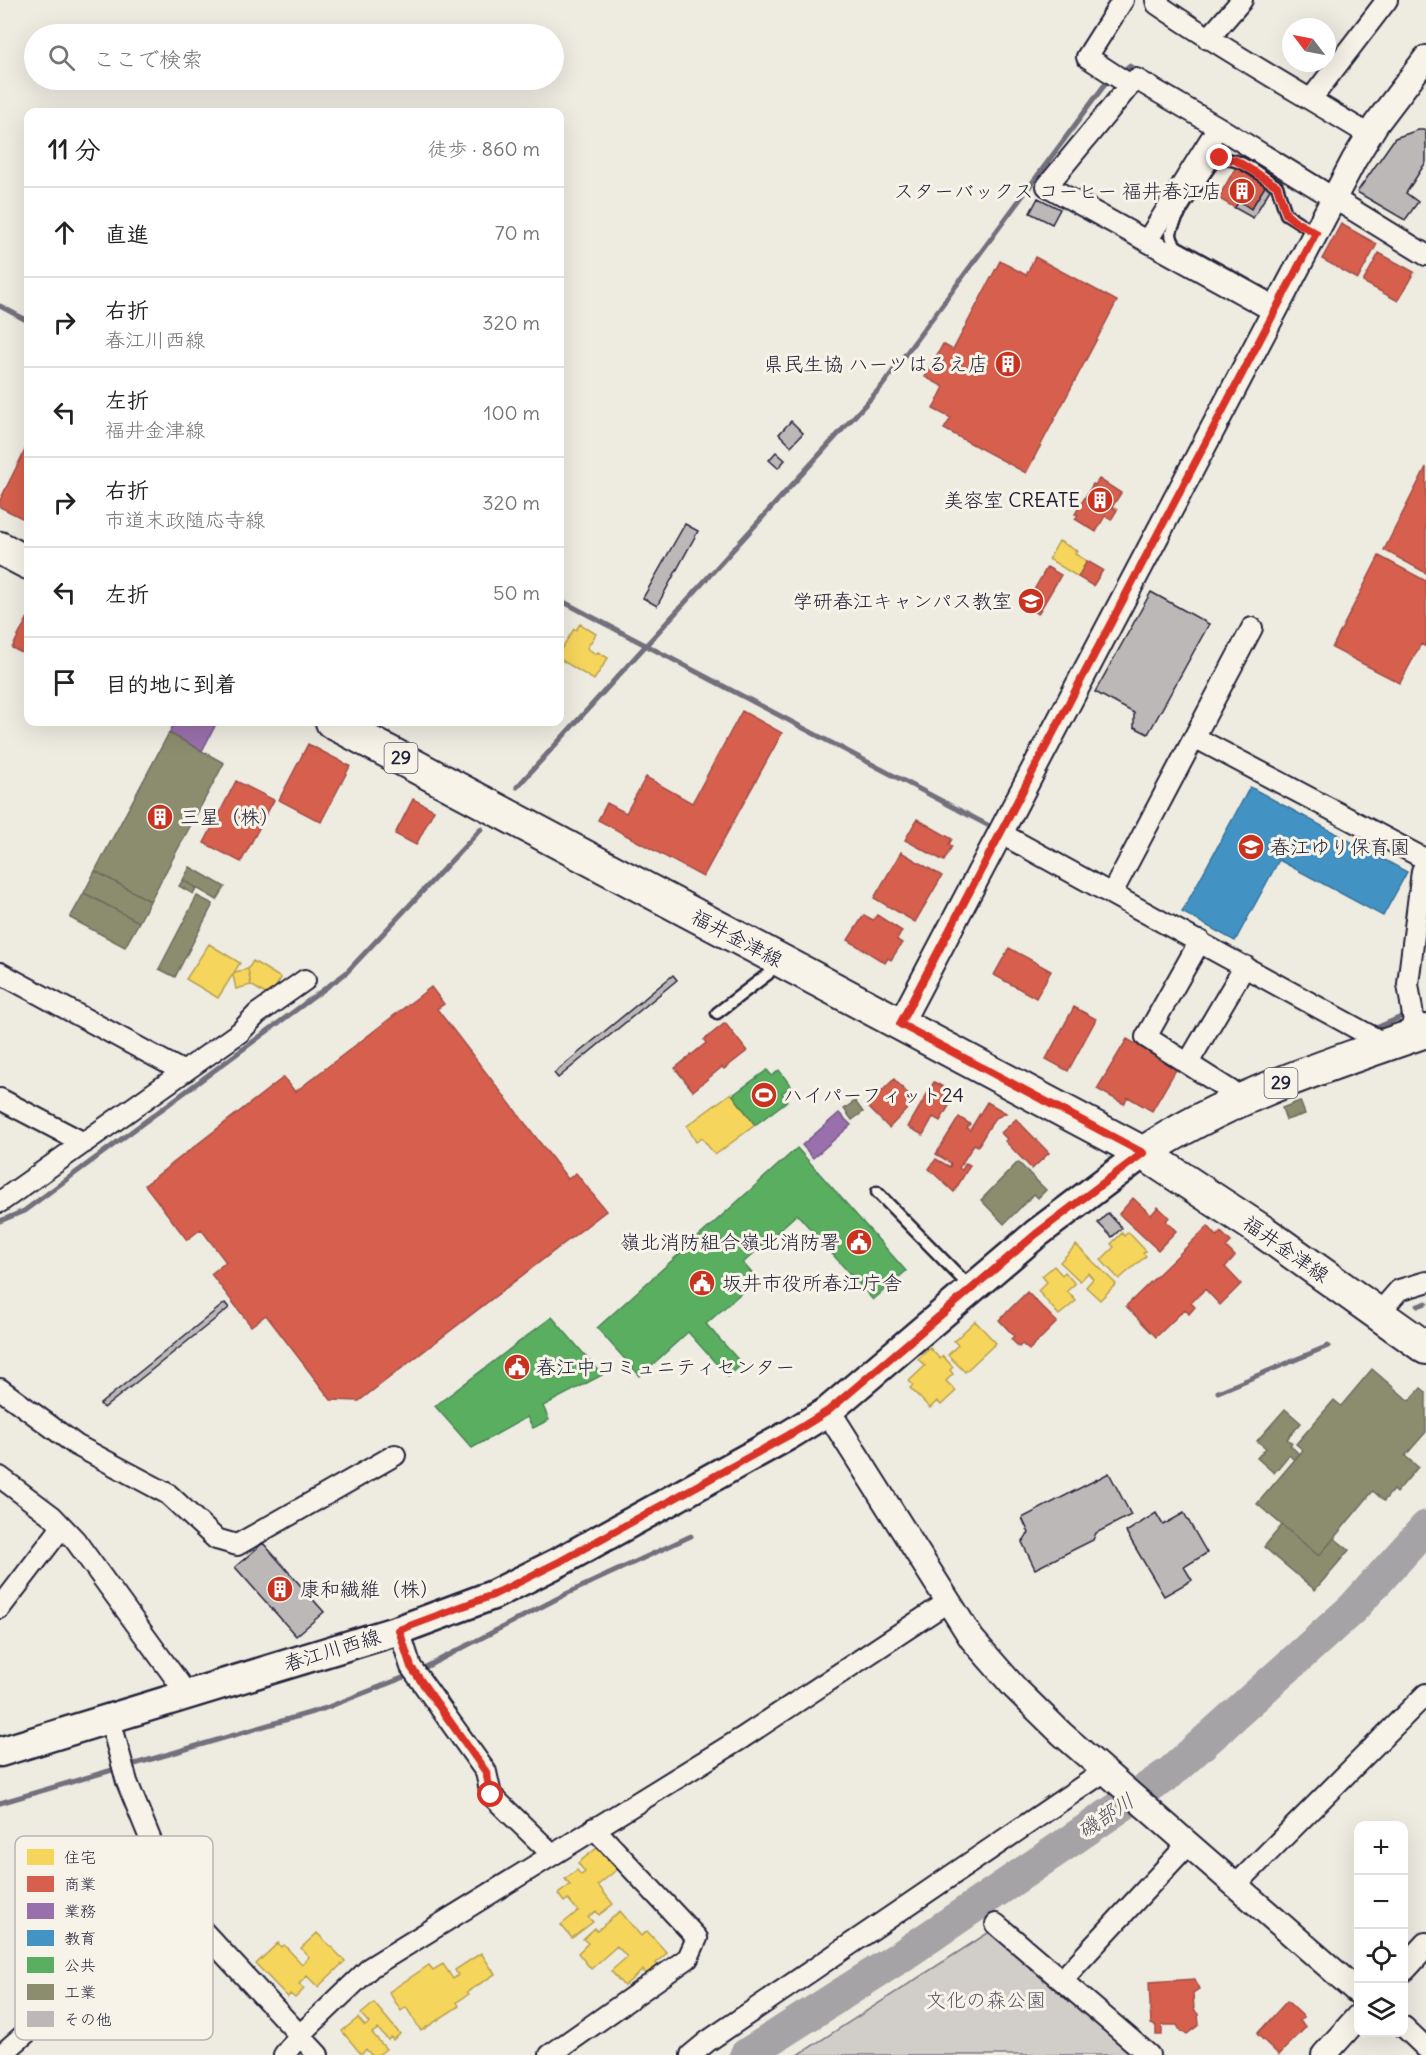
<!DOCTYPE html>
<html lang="ja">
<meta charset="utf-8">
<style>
body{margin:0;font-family:Delius,"Klee One",sans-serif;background:#f2f2f2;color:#222}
.controls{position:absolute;right:18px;bottom:18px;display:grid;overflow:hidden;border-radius:12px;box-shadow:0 6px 24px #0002}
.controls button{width:54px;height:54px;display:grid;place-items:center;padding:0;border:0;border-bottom:2px solid #e0e0e0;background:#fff;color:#222;font:30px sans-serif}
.compass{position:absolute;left:1282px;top:18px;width:54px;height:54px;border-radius:50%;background:#fff;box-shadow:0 6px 24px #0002;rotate:302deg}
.stop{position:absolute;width:18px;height:18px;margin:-14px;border:4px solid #d93025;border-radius:50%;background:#fff}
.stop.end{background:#d93025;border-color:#fff;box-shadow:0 2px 6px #0008}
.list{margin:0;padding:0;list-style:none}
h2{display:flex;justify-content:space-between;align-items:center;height:78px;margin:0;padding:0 24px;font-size:26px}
h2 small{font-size:20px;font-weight:400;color:#767676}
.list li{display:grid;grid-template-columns:39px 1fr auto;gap:18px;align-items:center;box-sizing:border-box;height:90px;padding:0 24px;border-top:2px solid #e0e0e0}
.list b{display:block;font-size:22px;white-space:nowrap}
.list p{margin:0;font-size:20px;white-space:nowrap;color:#767676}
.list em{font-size:20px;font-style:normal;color:#767676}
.icon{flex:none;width:33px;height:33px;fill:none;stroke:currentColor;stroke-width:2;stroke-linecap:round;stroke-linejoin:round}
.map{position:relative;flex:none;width:1426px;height:2055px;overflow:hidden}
.search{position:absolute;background:#fff;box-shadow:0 6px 24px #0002;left:24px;top:24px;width:540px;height:66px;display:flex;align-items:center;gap:15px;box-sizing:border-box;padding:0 21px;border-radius:33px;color:#767676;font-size:22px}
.panel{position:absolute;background:#fff;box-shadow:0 6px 24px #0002;left:24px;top:108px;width:540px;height:618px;border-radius:12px}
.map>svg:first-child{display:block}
.green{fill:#d1cdc9;stroke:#7a7882;stroke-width:1.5}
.homes{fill:#f6d55c;stroke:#b69f52;stroke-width:1.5}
.shops{fill:#d6604d;stroke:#a04d48;stroke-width:1.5}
.offices{fill:#9970ab;stroke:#755989;stroke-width:1.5}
.schools{fill:#4393c3;stroke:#39719a;stroke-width:1.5}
.public{fill:#5aae61;stroke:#498456;stroke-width:1.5}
.industry{fill:#8c8c6e;stroke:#6c6c5f;stroke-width:1.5}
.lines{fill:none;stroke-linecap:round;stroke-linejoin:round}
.stream{stroke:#716f7b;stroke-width:5}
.river{stroke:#a6a3a6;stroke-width:33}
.building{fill:#bbb8b7;stroke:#22223b;stroke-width:1.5}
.service-casing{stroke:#22223b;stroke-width:15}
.minor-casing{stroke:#22223b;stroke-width:24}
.tertiary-casing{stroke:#22223b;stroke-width:28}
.secondary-casing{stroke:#22223b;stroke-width:33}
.primary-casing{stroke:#22223b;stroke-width:36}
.service{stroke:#f7f3e8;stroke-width:10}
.minor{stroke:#f7f3e8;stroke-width:20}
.tertiary{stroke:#f7f3e8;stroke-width:24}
.secondary{stroke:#f7f3e8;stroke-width:28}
.primary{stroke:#f7f3e8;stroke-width:32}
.route{stroke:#d93025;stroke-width:8}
.labels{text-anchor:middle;stroke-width:6;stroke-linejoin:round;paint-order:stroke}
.shield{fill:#f7f3e8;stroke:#62616f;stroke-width:1.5}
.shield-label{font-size:18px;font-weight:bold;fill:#22223b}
.poi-label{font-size:20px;fill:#22223b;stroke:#f7f3e8;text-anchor:start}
.street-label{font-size:20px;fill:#22223b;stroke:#f7f3e8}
.park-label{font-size:20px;fill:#575566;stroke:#f7f3e8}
.water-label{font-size:21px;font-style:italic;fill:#504f60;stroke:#f7f3e8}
.key{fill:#f7f3e8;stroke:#b7b4b4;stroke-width:1.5}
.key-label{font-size:16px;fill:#22223b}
</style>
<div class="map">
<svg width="1426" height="2055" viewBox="0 0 1426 2055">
<rect width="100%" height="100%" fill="#eeebe1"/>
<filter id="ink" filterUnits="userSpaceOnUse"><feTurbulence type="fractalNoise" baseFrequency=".0167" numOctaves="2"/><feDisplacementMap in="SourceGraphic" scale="12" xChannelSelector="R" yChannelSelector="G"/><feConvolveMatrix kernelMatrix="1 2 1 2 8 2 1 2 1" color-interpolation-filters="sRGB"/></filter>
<g filter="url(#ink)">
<path class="green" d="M991,1931L1132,2055H798Z"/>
<path class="homes" d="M1059,541L1077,551L1075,554L1087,561L1078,577L1049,559Z
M580,624L596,634L587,648L596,654L598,652L608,658L594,680L560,659V651L574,629L576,630Z
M209,944L240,963L218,998L186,979Z
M253,961L281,978L270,997L251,985L248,969Z
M248,969L251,985L236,989L233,975L235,972Z
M731,1093L755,1125L715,1155L702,1138L696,1142L687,1126Z
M1128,1232L1146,1251L1143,1253L1146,1256L1119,1279L1101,1260L1114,1247L1111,1244L1122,1233L1124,1236Z
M1076,1245L1116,1284L1100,1300L1086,1287L1093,1279L1088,1273L1080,1281L1060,1262Z
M1054,1266L1062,1275L1065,1272L1075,1284L1067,1291L1076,1301L1059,1315L1038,1291L1047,1282L1042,1276Z
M975,1321L996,1343L965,1372L948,1355L958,1345L954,1341Z
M930,1348L940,1359L943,1356L953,1367L950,1370L953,1374L946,1381L956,1391L941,1405L937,1401L930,1408L910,1388L913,1385L909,1381L925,1366L918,1359Z
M602,1844L620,1867L598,1885L613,1904L599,1915L596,1911L588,1917L593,1922L572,1938L561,1925L578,1911L568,1899L564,1902L558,1894L570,1885L565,1879L577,1870L581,1875L585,1872L578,1863Z
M620,1911L641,1936L647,1931L667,1953L656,1963L659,1967L648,1976L643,1970L624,1986L611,1971L627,1957L617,1946L591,1969L578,1953L588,1943L583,1939L595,1928L597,1931Z
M317,1933L345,1961L318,1987L307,1976L299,1984L304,1989L295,1998L290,1994L288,1997L256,1964L278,1943L281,1947L284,1945L302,1964L309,1957L301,1948Z
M481,1953L495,1974L467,1992L469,1994L457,2002L459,2006L421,2031L406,2007L401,2011L389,1992L429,1965L433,1970L443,1964L453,1979L458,1975L455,1970Z
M374,2003L400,2034L393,2040L391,2037L388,2040L378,2029L372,2033L386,2049L378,2055H371L366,2049L361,2054L342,2031L358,2018L365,2026L369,2023L361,2014Z"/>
<path class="shops" d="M1236,167L1266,185L1251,209L1239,201L1235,208L1218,198Z
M1341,224L1377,244L1358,279L1322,259Z
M1379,253L1414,272L1398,301L1363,282Z
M1035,257L1117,301L1026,473L944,429L951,418L933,409L944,387L925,377L943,344L953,350L1000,261L1026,275Z
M28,444V521L0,507V500Z
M1426,467V573L1384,550Z
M1099,479L1121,493L1112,507L1117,510L1111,520L1105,516L1096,532L1075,519L1078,515L1075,514L1093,484L1095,485Z
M1379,556L1426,581V647L1421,644L1400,683L1332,648Z
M1087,561L1103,570L1093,586L1078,577Z
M1047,567L1061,575L1038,614L1025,606Z
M28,617V656L12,648Z
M742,711L782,733L703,877L598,820L607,803L626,813L646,777L692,803Z
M308,744L350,766L321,822L279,800Z
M236,781L274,800L241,862L204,843Z
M413,799L434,810L416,845L395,834Z
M917,819L952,839L949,844L952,846L944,861L905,840Z
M901,852L942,876L915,922L874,898Z
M864,915L873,920L877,915L902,931L897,940L902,943L891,960L888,958L885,963L848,940Z
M1009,948L1051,971L1036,998L994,975Z
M431,987L444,1004L437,1009L568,1179L576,1173L606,1211L359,1401L331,1400L266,1315L251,1326L211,1274L226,1262L201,1229L187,1240L145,1185L284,1077L295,1092Z
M1074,1007L1096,1019L1068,1071L1046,1059Z
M725,1023L747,1051L724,1069L722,1067L693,1091L675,1068L706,1043L704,1040Z
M1127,1039L1177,1068L1152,1111L1128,1097L1124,1104L1097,1089Z
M894,1079L911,1097L907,1101L911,1105L889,1128L867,1106Z
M934,1082L956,1094L940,1121L933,1117L923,1135L908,1127Z
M987,1102L1006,1113L994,1119L978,1146L974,1144L959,1168L962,1170L966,1163L970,1165L954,1192L929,1169L936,1159L950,1167L951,1163L936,1154L959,1117L970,1124L967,1128L970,1130Z
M1016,1119L1049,1153L1032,1169L1005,1141L1007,1139L1001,1133Z
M1133,1198L1151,1215L1158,1207L1169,1217L1166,1221L1176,1231L1158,1250L1119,1214Z
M1208,1226L1217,1236L1221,1232L1231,1242L1226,1247L1235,1256L1225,1267L1241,1284L1220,1305L1205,1289L1191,1303L1195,1307L1189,1314L1185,1309L1156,1337L1126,1306Z
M1027,1292L1057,1322L1029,1350L1022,1344L1019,1347L1011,1339L1014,1336L999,1320Z
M1195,1979L1199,1989L1193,1993L1194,2010L1198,2014L1199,2025L1187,2034L1181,2032L1177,2025H1162V2035H1156V2026L1151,2024L1149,1982Z
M1287,2001L1304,2017L1300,2021L1306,2027L1279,2055L1257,2034Z"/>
<path class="offices" d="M175,722H207L215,726L202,751L169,733Z
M839,1113L851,1125L813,1158L802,1145Z"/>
<path class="schools" d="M1250,787L1407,872L1383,916L1279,860L1235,941L1182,912Z"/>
<path class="public" d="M767,1070L772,1076L779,1070L791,1086L782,1093L787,1101L755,1125L733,1095Z
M797,1148L906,1271L873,1300L797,1214L743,1263L757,1279L706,1324L742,1364L728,1377L688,1332L640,1376L597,1328Z
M552,1317L602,1375L543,1406L549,1420L533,1428L527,1417L472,1448L435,1406Z"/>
<path class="industry" d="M169,733L224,763L150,901L95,871Z
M190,867L225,887L217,900L183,880Z
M95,871L150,901L139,922L84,893Z
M183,880L196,888L193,894L179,886Z
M84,893L139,922L125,947L70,918Z
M197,896L213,904L175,977L159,969Z
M855,1101L863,1112L852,1120L844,1109Z
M1300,1101L1305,1114L1286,1120L1282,1108Z
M1018,1162L1046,1190L1038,1198L1034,1194L1004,1224L981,1200Z
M1372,1369L1409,1401L1421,1388L1426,1392V1432L1405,1456L1418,1467L1396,1493L1393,1490L1384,1501L1373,1491L1319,1556L1257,1504L1303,1450L1296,1444L1334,1400L1341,1406Z
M1285,1409L1301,1423L1287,1439L1292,1443L1290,1445L1299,1454L1294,1460L1289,1455L1274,1473L1257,1458L1266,1448L1257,1441Z
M1282,1525L1319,1556L1334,1538L1349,1550L1315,1590L1264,1547Z"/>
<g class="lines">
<path class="stream" d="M1120,73L1129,66L1140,72
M1149,76L1182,95
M0,306L28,321
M560,600L995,829
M517,787L882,386L1106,83L1113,79
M1370,1025L1376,1028L1408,1014
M0,1221L24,1211L346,973L481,829
M1418,1306L1426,1303
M1218,1392L1328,1346
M418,1671L566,1594L691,1536
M128,1766L323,1709L410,1675
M0,1803L119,1768"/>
<path class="river" d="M746,2055L903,1955L1171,1772L1353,1608L1426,1527"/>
</g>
<path class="building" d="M1418,130H1426V162L1406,193L1418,202L1405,220L1357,192L1395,138Z
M1266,185L1271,188L1253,218L1235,208L1239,201L1251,209Z
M1038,198L1060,209L1052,224L1030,213Z
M791,421L803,433L791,446L779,434Z
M776,452L785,460L778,468L769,460Z
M685,524L698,531L657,606L643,598Z
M1151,592L1209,624L1148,734L1134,727V713L1095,692Z
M673,975L677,980L558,1078L554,1073Z
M1108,1213L1122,1228L1112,1237L1098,1223Z
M225,1303L229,1308L104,1408L100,1404Z
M1109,1473L1131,1515L1096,1533L1093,1540L1035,1569L1022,1542L1029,1533L1022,1518Z
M1156,1513L1163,1525L1184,1513L1207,1553L1184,1567L1192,1580L1164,1596L1126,1532Z
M263,1543L324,1612L296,1636L235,1567Z"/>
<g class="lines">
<defs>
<path id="service" d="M1266,296L1176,246C1173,242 1171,238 1171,233C1173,220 1204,175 1213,162C1235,151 1259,175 1277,186L1286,214L1316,233
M717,1013L768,974L777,960
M877,1192L971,1288"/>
<path id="minor" d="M1123,0L1087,57L1130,85L1136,79L1218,127L1426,255
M1156,0L1157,4C1225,51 1298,91 1369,135
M1208,39L1242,0
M1130,85L1047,186L1275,312
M1311,99L1387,0
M1147,241L1218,127
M1196,738L1425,859
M1000,833L1387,1045
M1112,893L1252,628
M1200,941L1146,1037L1242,1098
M0,973L184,1072
M1416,1035L1408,984L1422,871
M1188,1063L1245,966
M0,1099L84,1143
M0,1202L240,1032L257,1014L305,980
M1379,1313L1399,1290L1426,1282
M0,1389L76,1445L168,1494L216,1539L237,1545L395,1455
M0,1477L52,1516L75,1540L187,1694
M0,1608L62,1527
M399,1630L411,1667L486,1772L491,1795L552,1854
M110,1719L127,1782L176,1902L318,2055
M1236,1885L1426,1694
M996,1924L1149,2055
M1062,1980L1188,1844
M1404,2027L1426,2048
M1,2055L176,1902
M284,2055L299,2036L371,1967L742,1738L949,1601
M550,2055L688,1958L697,1938L594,1828
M691,2055L708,2041L1105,1771"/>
<path id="tertiary" d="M900,1024L1354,160L1376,124L1426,58
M828,1411L972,1639L1015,1688L1062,1734L1358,1992
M1404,1969L1426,1945
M1324,2055L1358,2017"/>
<path id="secondary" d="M0,1752L399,1630L493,1595L561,1561L789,1435L828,1411L1036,1234L1143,1153"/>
<path id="primary" d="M0,548L28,563
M332,722L1143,1153L1265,1233L1426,1348
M1143,1153C1229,1096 1329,1065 1426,1031"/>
</defs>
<use href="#service" class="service-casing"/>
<use href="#minor" class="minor-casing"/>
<use href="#tertiary" class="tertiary-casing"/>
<use href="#secondary" class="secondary-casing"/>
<use href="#primary" class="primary-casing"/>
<use href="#service" class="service"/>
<use href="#minor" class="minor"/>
<use href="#tertiary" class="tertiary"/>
<use href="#secondary" class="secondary"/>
<use href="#primary" class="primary"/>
</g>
</g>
<g class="lines" filter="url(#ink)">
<path class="route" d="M491,1795L486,1772L411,1667L399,1630L493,1595L561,1561L789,1435L828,1411L1036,1234L1143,1153L900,1024L1316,233L1294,221L1286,214L1277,186L1235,160L1220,158"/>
</g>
<defs>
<symbol id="building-disc" viewBox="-11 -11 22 22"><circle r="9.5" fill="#c8321e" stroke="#f7f3e8"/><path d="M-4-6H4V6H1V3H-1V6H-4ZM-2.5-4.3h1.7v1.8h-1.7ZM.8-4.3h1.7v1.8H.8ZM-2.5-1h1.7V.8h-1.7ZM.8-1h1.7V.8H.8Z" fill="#fff"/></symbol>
<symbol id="school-disc" viewBox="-11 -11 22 22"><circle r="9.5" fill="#c8321e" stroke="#f7f3e8"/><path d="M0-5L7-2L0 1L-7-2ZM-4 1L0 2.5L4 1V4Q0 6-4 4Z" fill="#fff"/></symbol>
<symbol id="stadium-disc" viewBox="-11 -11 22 22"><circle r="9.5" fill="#c8321e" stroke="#f7f3e8"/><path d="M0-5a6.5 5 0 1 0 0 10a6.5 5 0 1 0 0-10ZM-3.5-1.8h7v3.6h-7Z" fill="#fff"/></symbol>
<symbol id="civic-disc" viewBox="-11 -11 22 22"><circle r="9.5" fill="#c8321e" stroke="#f7f3e8"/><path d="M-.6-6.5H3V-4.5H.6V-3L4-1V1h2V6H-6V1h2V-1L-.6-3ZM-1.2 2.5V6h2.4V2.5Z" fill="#fff"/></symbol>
</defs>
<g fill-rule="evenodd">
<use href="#building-disc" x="1227" y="176" width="30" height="30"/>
<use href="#building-disc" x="993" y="349" width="30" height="30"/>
<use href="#building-disc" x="1085" y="485" width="30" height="30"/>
<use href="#school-disc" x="1016" y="586" width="30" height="30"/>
<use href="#building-disc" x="145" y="802" width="30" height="30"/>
<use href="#school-disc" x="1236" y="832" width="30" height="30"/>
<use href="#stadium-disc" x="749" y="1080" width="30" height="30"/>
<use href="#civic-disc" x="844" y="1227" width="30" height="30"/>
<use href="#civic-disc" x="687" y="1268" width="30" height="30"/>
<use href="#civic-disc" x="502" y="1352" width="30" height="30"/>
<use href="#building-disc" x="265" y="1574" width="30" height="30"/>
</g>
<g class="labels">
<g class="shield">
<rect x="384.5" y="743" width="33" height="30" rx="4.5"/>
<rect x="1264.5" y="1068" width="33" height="30" rx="4.5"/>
</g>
<g class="shield-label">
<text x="401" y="764">29</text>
<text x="1281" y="1089">29</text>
</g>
<g class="poi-label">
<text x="1222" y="198" text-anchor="end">スターバックス コーヒー 福井春江店</text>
<text x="988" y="371" text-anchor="end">県民生協 ハーツはるえ店</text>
<text x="1080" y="507" text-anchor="end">美容室 CREATE</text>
<text x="1012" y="608" text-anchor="end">学研春江キャンパス教室</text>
<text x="180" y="824">三星（株）</text>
<text x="1270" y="854">春江ゆり保育園</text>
<text x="783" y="1102">ハイパーフィット24</text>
<text x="840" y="1249" text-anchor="end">嶺北消防組合嶺北消防署</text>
<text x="722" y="1290">坂井市役所春江庁舎</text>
<text x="536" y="1374">春江中コミュニティセンター</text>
<text x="300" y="1596">康和繊維（株）</text>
</g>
<g class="street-label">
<text transform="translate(737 938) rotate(28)" y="7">福井金津線</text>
<text transform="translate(1286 1249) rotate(35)" y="7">福井金津線</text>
<text transform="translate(332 1650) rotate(-17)" y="7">春江川西線</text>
</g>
<g class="park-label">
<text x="986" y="2007">文化の森公園</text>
</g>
<g class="water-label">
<text transform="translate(1106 1816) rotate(-34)" y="7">磯部川</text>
</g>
</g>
<rect x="15" y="1836" width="198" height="204" rx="9" class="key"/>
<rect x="27" y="1849" width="27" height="16" fill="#f6d55c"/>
<rect x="27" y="1876" width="27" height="16" fill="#d6604d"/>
<rect x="27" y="1903" width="27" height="16" fill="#9970ab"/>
<rect x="27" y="1930" width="27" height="16" fill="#4393c3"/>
<rect x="27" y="1957" width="27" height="16" fill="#5aae61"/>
<rect x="27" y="1984" width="27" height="16" fill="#8c8c6e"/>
<rect x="27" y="2011" width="27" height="16" fill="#bbb8b7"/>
<g class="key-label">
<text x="64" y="1863">住宅</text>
<text x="64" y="1890">商業</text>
<text x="64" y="1917">業務</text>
<text x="64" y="1944">教育</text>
<text x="64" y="1971">公共</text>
<text x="64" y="1998">工業</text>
<text x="64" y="2025">その他</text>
</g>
</svg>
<div class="controls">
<button>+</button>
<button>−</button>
<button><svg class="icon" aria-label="locate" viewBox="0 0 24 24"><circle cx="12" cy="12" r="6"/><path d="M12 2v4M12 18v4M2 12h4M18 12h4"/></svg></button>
<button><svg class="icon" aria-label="layers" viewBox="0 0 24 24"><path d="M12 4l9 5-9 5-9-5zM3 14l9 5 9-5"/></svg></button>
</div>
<svg class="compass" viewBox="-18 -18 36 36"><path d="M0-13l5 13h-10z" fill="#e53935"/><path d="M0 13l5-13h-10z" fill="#767676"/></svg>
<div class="stop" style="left:491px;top:1795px"></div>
<div class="stop end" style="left:1220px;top:158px"></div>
<div class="search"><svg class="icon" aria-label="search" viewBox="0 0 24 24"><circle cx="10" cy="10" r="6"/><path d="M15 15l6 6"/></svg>ここで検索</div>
<section class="panel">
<h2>11 分<small>徒歩 · 860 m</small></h2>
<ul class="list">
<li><svg class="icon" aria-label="ahead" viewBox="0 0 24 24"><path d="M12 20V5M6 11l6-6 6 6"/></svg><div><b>直進</b></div><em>70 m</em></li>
<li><svg class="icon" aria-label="right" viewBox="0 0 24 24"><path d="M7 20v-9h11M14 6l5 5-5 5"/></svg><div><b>右折</b><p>春江川西線</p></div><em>320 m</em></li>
<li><svg class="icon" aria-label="left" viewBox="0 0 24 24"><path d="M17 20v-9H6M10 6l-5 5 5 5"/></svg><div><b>左折</b><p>福井金津線</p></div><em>100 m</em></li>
<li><svg class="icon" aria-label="right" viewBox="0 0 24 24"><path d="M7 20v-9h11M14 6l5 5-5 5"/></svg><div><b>右折</b><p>市道末政随応寺線</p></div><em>320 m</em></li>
<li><svg class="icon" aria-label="left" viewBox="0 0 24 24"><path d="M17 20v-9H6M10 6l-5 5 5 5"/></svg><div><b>左折</b></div><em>50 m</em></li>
<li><svg class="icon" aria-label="arrive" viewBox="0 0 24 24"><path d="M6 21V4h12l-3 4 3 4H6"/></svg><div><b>目的地に到着</b></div></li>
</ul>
</section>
</div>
